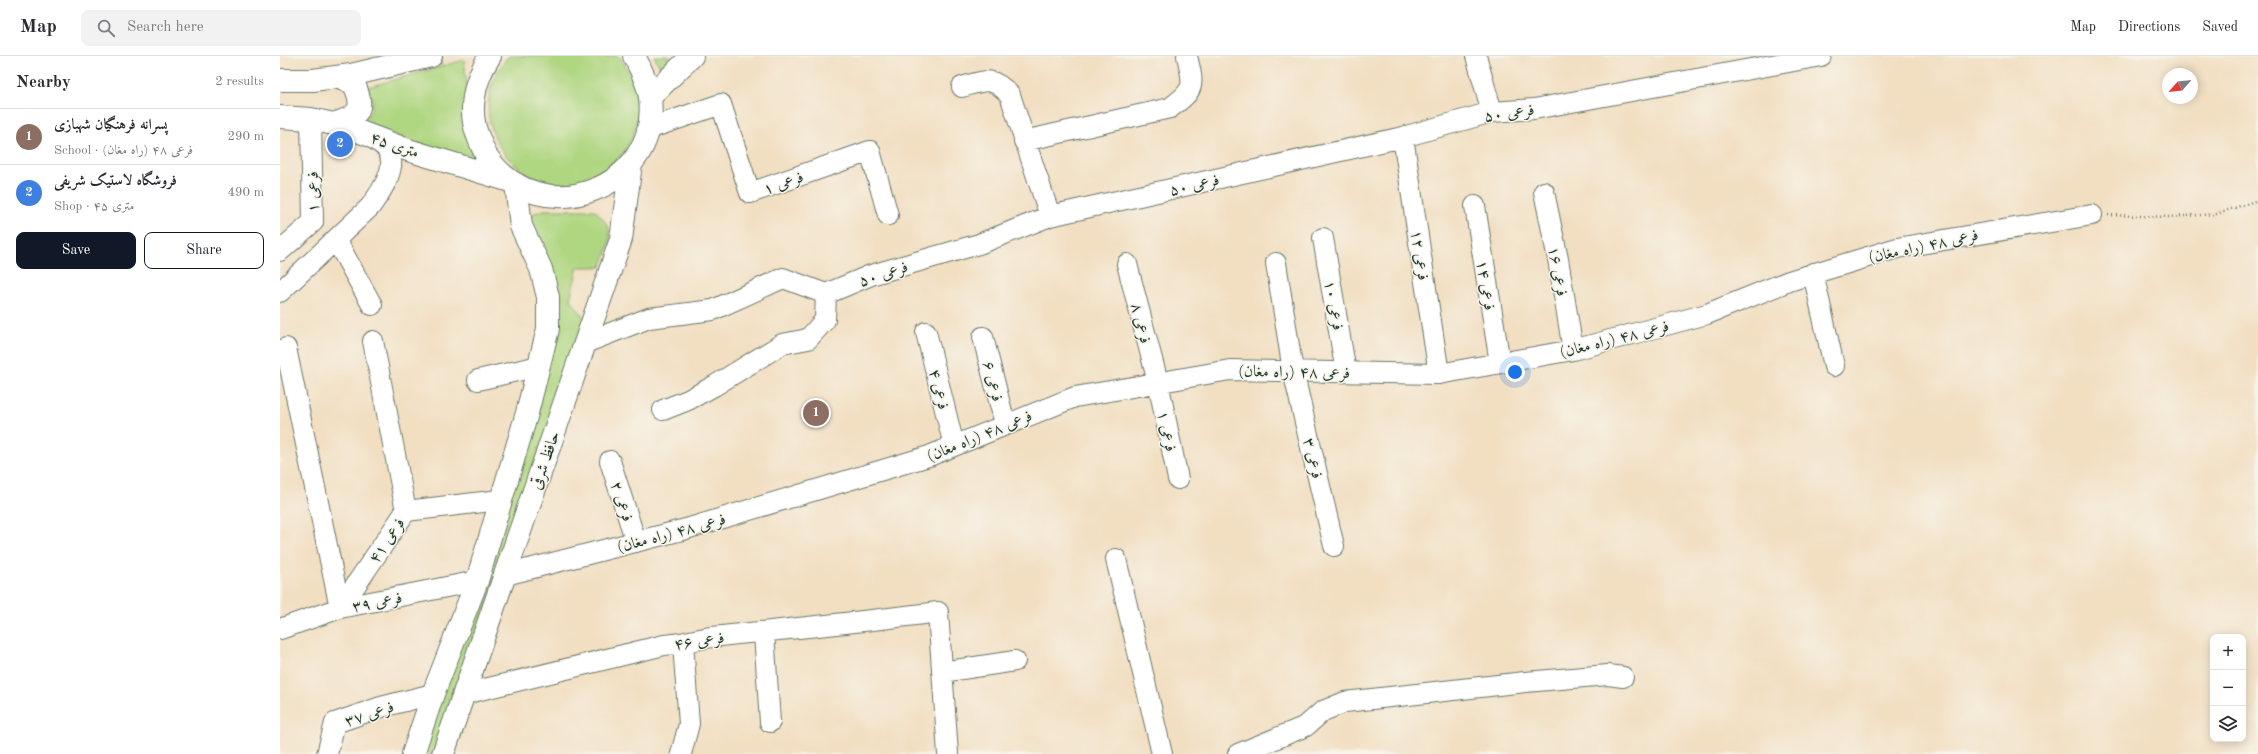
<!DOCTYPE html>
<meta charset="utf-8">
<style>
body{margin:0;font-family:"Old Standard TT",Amiri,serif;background:#f2f2f3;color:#2b2b33}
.controls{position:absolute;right:12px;bottom:12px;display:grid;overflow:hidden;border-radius:8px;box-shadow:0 2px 10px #0003}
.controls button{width:36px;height:36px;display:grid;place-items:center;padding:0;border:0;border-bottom:1px solid #e1e1e2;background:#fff;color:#2b2b33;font:20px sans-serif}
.compass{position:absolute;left:1882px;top:12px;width:36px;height:36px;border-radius:50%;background:#fff;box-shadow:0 2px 10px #0003;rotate:243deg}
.you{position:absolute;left:1235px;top:316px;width:14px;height:14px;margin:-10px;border:3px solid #fff;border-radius:50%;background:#1a73e8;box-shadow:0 0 0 6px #1a73e833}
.badge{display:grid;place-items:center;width:26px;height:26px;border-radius:50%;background:#111827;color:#fff;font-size:13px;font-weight:700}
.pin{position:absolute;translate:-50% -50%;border:2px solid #fff;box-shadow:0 1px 4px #0006}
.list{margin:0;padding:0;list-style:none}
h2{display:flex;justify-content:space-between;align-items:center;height:52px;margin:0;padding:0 16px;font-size:17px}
h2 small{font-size:13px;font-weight:400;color:#7c7c81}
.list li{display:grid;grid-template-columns:26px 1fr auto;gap:12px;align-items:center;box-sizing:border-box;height:56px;padding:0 16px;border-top:1px solid #e1e1e2}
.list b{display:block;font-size:15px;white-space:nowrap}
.list p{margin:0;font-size:13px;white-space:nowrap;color:#7c7c81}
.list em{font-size:13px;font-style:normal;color:#7c7c81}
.actions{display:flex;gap:8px;padding:12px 16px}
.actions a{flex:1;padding:9px 0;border:1px solid #111827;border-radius:8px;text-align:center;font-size:14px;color:#111827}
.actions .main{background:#111827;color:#fff}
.icon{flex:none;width:22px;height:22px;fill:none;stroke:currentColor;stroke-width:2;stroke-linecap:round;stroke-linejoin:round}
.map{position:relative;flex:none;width:1978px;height:698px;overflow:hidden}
header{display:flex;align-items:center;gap:24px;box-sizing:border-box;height:56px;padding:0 20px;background:#fff;border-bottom:1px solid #e1e1e2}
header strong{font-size:19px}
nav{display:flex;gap:22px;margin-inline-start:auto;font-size:14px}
.search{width:280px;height:36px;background:#f2f2f3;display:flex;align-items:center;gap:10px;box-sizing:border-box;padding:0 14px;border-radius:8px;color:#7c7c81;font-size:15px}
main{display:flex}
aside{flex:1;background:#fff}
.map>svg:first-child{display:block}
.green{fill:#afd680;stroke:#678a5a}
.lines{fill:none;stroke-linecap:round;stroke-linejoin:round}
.minor-casing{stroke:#697666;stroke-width:22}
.major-casing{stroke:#697666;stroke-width:24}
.path{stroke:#697666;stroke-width:2.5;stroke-dasharray:1 3;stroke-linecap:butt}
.minor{stroke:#fff;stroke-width:20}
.major{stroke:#fff;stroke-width:22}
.labels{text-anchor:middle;stroke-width:3;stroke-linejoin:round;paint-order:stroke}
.street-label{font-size:16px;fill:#1f3d34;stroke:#f7f3e8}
</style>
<header>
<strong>Map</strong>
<div class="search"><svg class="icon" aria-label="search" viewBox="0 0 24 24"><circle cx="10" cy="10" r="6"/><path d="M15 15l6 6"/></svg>Search here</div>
<nav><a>Map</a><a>Directions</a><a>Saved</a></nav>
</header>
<main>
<aside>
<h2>Nearby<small>2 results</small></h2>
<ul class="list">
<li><span class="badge" style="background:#8d6e63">1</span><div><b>پسرانه فرهنگیان شهبازی</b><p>School · فرعی ۴۸ (راه مغان)</p></div><em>290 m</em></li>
<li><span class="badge" style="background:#3f7fe0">2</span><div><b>فروشگاه لاستیک شریفی</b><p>Shop · ۴۵ متری</p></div><em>490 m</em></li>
</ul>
<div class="actions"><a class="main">Save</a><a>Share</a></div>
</aside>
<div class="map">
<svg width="1978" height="698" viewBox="0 0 1978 698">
<rect width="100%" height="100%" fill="#f7f3e8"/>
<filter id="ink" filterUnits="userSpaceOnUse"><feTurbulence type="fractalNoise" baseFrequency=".025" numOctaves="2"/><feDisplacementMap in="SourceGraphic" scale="8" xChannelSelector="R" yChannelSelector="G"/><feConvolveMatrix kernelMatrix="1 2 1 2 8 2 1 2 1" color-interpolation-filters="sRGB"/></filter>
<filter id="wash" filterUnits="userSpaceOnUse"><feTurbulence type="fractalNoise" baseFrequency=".012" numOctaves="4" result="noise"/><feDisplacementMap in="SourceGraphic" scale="16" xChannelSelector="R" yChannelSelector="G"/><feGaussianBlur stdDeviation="0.9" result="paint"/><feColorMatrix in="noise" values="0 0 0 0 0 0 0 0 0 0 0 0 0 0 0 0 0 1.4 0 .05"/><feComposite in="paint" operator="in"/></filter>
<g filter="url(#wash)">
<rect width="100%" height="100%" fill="#f2dfc2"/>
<path class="green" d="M229,0H338C402,75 302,170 234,108C222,97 214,83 210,67C205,43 212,18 229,0Z
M374,0H390L381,13Z
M184,4L196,107L80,67C95,55 94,47 88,31Z
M264,154H315C336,175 332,184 321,211H298L290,243L305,263L156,698H142L277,278V233L253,173L252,158Z"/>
</g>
<g filter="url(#ink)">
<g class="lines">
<defs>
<path id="minor" d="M1196,0L1212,56
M682,31C706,24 712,20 730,39L770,160
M368,73L441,48L470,137L590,95L608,159
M1123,81L1159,318
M744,85L890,52C916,33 914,30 907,0
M1264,136L1278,203L1293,294
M1195,150L1220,307
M1043,182L1066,316
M56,184L92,249
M0,195L33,166L31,63
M996,207L1013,315L1054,490
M847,208L878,326L898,423
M1533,217L1554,310
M0,236L90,151C100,137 121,109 106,92C102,88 95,84 91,81
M646,276L674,390
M703,281L725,368
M93,285L126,455
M305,287L369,262L433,254L503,222L546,238L591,219L699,188L770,160L1123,81L1212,56L1254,53L1541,0
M6,292L60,552
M198,324L259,310
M383,354L408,344L434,330L502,288L528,283L545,264L546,238
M330,405L356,486
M836,503L882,698
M225,519L406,473L649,400L795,341L950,314L1159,318L1293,294L1427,258L1509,225L1617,192L1812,159
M60,552L126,455L220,444
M0,573L60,552L197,525
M484,577L490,666
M662,616L735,605
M184,638L384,589C401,588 416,583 432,581C507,573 583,566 658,556L668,698
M47,698L55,667L101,651L153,638
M401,698L409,668L403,588
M958,698L1026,670L1043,655L1065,646L1245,626L1328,619L1343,621"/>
<path id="major" d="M210,0C194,24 187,56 199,83C202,89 204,97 208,102C260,177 381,133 370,42C368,27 361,13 354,0
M0,24H33L71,19L151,0
M370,41L412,0
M0,61L31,63L67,71L128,94L227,124
M53,68C78,61 86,54 74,28L60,21
M133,698L153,638L197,525L247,357L268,273V241L261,213L241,170L236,128
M163,698L341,183L351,108"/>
</defs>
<use href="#minor" class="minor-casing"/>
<use href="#major" class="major-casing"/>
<path class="path" d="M1828,159L1889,161L1936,158L1978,144"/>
<use href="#minor" class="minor"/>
<use href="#major" class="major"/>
</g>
</g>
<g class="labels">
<g class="street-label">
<text transform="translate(1229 56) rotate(-8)" y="6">فرعی ۵۰</text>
<text transform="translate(115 88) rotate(19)" y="6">۴۵ متری</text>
<text transform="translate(503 126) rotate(-19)" y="6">فرعی ۱</text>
<text transform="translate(914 128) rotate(-13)" y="6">فرعی ۵۰</text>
<text transform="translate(32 136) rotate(-91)" y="6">فرعی ۱</text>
<text transform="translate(1643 189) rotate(-12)" y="6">فرعی ۴۸ (راه مغان)</text>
<text transform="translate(1141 199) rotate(82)" y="6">فرعی ۱۲</text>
<text transform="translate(1279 215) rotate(80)" y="6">فرعی ۱۶</text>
<text transform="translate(603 217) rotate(-18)" y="6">فرعی ۵۰</text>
<text transform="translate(1207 229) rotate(81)" y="6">فرعی ۱۴</text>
<text transform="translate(1055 249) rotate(80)" y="6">فرعی ۱۰</text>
<text transform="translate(862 267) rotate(76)" y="6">فرعی ۸</text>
<text transform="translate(1334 282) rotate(-14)" y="6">فرعی ۴۸ (راه مغان)</text>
<text transform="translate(1014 315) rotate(1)" y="6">فرعی ۴۸ (راه مغان)</text>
<text transform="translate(714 325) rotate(76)" y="6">فرعی ۶</text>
<text transform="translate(660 333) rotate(76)" y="6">فرعی ۴</text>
<text transform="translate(888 375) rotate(78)" y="6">فرعی ۱</text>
<text transform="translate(699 379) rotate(-22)" y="6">فرعی ۴۸ (راه مغان)</text>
<text transform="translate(1034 402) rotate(77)" y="6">فرعی ۳</text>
<text transform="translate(264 404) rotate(-71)" y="6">حافظ شرقی</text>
<text transform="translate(343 445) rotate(72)" y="6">فرعی ۲</text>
<text transform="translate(391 476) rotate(-15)" y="6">فرعی ۴۸ (راه مغان)</text>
<text transform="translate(106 484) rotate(-56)" y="6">فرعی ۴۱</text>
<text transform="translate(97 545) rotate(-11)" y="6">فرعی ۳۹</text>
<text transform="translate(419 584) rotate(-8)" y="6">فرعی ۴۶</text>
<text transform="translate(89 657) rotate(-18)" y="6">فرعی ۳۷</text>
</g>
</g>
</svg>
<div class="controls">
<button>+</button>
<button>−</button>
<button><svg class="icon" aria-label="layers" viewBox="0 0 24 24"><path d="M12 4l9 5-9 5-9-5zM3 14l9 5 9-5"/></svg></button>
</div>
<svg class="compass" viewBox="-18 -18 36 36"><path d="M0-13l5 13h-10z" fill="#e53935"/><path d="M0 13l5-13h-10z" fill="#7c7c81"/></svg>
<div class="you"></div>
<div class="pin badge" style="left:536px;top:357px;background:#8d6e63">1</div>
<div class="pin badge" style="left:60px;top:88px;background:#3f7fe0">2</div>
</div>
</main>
